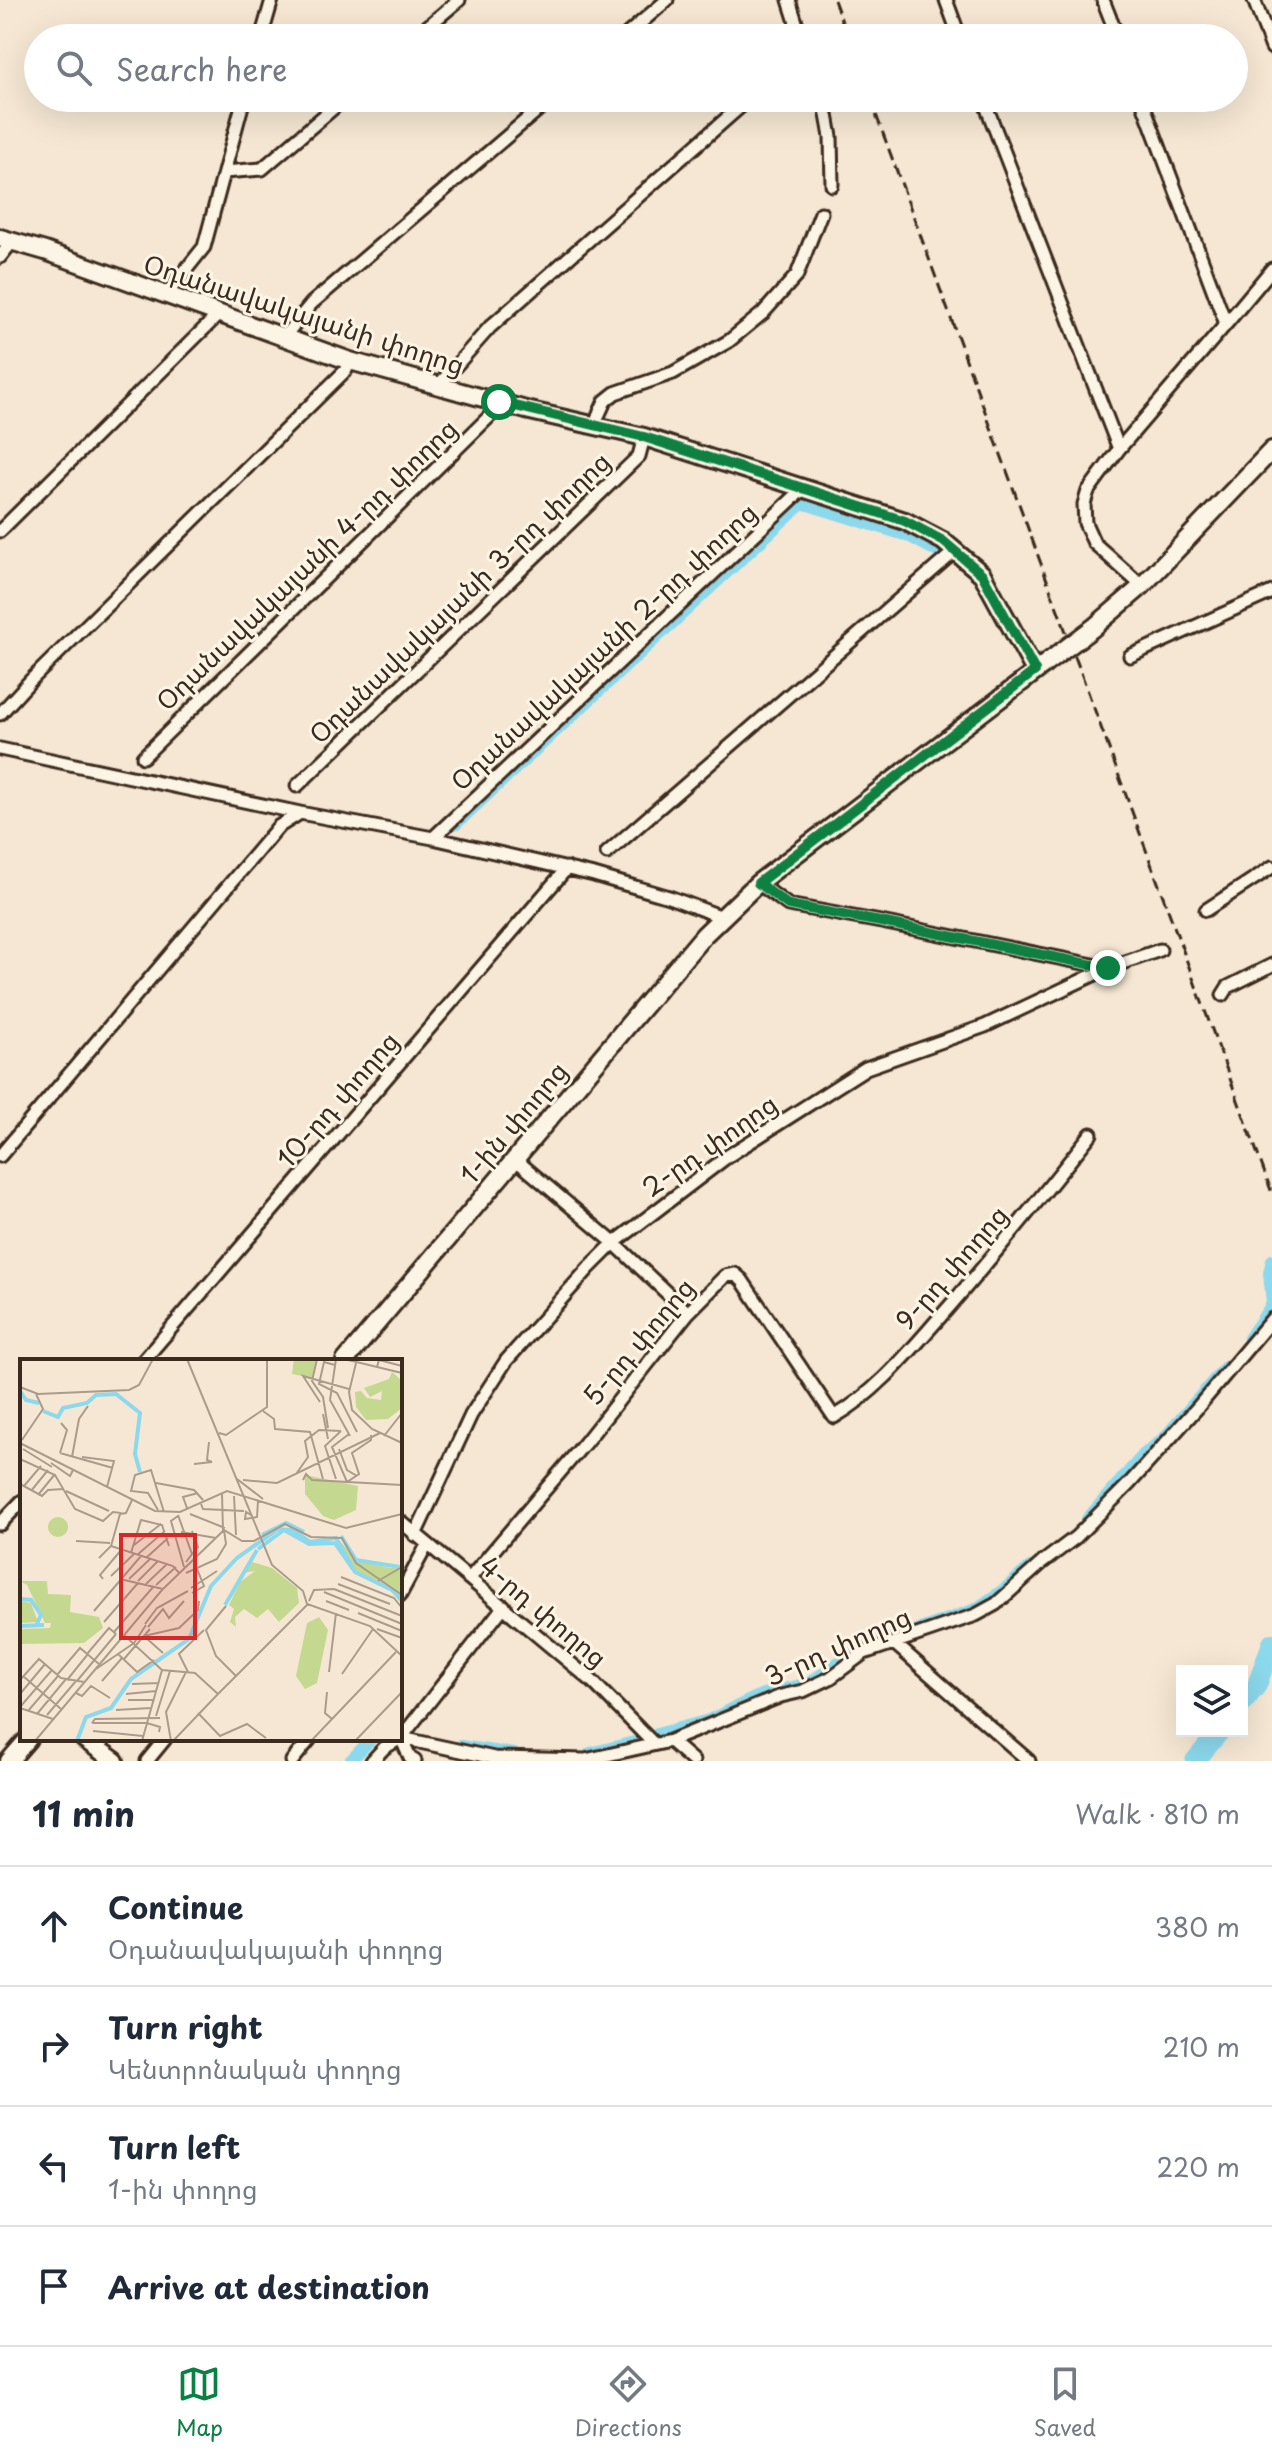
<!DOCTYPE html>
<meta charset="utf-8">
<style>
body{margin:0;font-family:"Playpen Sans","Noto Sans Armenian",sans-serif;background:#f2f2f3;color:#1f2937}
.controls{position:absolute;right:24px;bottom:24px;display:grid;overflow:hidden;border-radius:0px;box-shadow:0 8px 32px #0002}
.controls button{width:72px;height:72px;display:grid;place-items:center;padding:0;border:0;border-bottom:2px solid #e0e1e3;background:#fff;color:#1f2937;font:40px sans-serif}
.stop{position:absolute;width:24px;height:24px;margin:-18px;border:6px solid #0b8043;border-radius:50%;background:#fff}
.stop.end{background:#0b8043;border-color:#fff;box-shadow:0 2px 8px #0008}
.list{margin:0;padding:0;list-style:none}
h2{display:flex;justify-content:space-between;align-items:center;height:104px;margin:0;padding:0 32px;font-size:34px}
h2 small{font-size:26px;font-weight:400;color:#747a83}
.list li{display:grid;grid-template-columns:52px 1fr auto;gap:24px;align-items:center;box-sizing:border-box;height:120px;padding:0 32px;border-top:2px solid #e0e1e3}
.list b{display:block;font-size:30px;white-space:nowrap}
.list p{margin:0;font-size:26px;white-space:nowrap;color:#747a83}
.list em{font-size:26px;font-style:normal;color:#747a83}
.icon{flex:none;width:44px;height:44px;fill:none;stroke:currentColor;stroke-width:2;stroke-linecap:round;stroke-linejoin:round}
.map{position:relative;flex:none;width:1272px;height:1761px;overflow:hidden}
.search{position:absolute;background:#fff;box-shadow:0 8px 32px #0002;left:24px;right:24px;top:24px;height:88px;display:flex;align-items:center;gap:20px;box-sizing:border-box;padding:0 28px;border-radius:44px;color:#747a83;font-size:30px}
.sheet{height:584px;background:#fff}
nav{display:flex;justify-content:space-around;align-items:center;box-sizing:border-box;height:112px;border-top:2px solid #e0e1e3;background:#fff;font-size:22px;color:#747a83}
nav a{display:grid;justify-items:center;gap:4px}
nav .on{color:#0b8043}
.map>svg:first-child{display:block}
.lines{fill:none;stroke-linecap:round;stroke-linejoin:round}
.canal{stroke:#8cd8ec;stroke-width:12}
.river{stroke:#8cd8ec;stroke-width:20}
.street-casing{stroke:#3b2a1e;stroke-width:17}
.secondary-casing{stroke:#3b2a1e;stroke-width:22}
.street{stroke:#fcf5e5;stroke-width:11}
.secondary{stroke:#fcf5e5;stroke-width:16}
.rail{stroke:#3b2a1e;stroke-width:3;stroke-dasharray:12 6;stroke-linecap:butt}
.secondary-bridge-casing{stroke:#3b2a1e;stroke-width:22;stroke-linecap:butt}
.secondary-bridge{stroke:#fcf5e5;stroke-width:16}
.route{stroke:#0b8043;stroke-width:10}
.labels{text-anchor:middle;stroke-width:6;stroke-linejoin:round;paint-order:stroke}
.street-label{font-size:26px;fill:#3b2a1e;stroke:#fcf5e5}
.inset-river{fill:none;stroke:#8cd8ec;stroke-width:4}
.inset-road{fill:none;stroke:#ab9b8b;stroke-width:2}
.view{fill:#d62828;fill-opacity:0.15;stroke:#d62828;stroke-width:4}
.inset-edge{fill:none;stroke:#3b2a1e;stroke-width:4}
</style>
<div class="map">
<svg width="1272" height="1761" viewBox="0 0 1272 1761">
<rect width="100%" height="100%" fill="#f5e7d3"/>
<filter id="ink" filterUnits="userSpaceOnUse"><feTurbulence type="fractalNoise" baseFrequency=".0125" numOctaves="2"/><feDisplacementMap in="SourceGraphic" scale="16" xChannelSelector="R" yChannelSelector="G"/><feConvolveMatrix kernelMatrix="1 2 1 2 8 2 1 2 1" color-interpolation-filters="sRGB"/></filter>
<g filter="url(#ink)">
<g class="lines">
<path class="canal" d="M456,824L802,503L908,536L938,552
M1249,1338L1272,1304L1269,1273L1272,1260
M1087,1519L1143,1455L1164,1438L1225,1367
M657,1734L709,1720L763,1694L809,1683L856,1650L887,1638L910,1633L976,1609L1003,1590L1030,1567
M461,1746L514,1754
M590,1753L642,1740
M350,1761L371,1739"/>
<path class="river" d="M1242,1704L1257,1685L1272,1643
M1195,1761L1220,1731"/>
<defs>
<path id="street" d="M789,0L801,38
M946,0L960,38
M1103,0L1118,38
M1254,0L1272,48
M261,38L272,0
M414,38L459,0
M623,38L667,0
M824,98L831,137L832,185
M983,98L1119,449
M1141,98L1226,324L1119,449L1088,491L1084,504L1085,523L1094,543L1142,586
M224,172L262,169L345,98
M0,257L12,242
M165,296L204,247L244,98
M1226,324L1272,269
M283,338L312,303L552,98
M438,386L490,327L750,98
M594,425L605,401L615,393L673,373L729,341L763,313L797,275L821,213
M0,531L218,315
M1130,656L1272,592
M0,714L31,680L346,370L350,361
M0,749L300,813L433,838L594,875L669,897L722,917
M143,757L493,413L499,402
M297,786L639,456L644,437
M433,838L805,487
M607,853L955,551
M758,883L788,905L881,922L1108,968
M1206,910L1272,867
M1223,995L1228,987L1272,965
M0,1156L278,827L300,813
M515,1159L614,1243L688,1313
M143,1361L567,868
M400,1521L592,1681L653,1743
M0,1524L22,1501
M415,1535L471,1415L506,1361L589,1268L614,1243L728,1156L866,1068L985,1026L1108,968L1160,950
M470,1578L584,1444L688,1313L725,1276L735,1274L742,1280L834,1417C876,1393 909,1352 941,1316C993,1257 1042,1196 1091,1134
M400,1595L427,1545
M894,1643L1029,1761
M401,1738L494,1758L585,1760L670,1741L781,1696L803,1691L830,1678L864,1653L976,1615L996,1604L1043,1562L1076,1537L1129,1484L1198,1407L1272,1319
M401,1738L410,1758L415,1761
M670,1741L693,1761
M147,1761L165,1739
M292,1761L310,1739
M372,1761L384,1748L401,1738L504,1606"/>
<path id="secondary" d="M0,238L45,251L350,361L526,410L644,437L905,521L943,541L982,574L1035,671
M1093,628L1142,586L1272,450
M345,1361L704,935L758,883L1043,666
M84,1739L115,1761
M9,1761L28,1739"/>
</defs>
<use href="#street" class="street-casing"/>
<use href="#secondary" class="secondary-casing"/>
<use href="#street" class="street"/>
<use href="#secondary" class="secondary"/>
<path class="rail" d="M834,0L848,38
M870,98L1272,1193"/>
<defs>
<path id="secondary-bridge" d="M1045,664L1093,628"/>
</defs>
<use href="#secondary-bridge" class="secondary-bridge-casing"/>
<use href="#secondary-bridge" class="secondary-bridge"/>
</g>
</g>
<g class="lines" filter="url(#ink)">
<path class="route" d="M499,402L644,437L905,521L943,541L982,574L1035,671L758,883L788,905L881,922L1108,968"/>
</g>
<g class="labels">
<g class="street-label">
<text transform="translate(304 315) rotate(18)" y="9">Օդանավակայանի փողոց</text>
<text transform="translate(307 565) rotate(-44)" y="9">Օդանավակայանի 4-րդ փողոց</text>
<text transform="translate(460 598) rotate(-44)" y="9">Օդանավակայանի 3-րդ փողոց</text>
<text transform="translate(604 647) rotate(-43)" y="9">Օդանավակայանի 2-րդ փողոց</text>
<text transform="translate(338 1100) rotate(-49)" y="9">10-րդ փողոց</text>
<text transform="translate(514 1123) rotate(-50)" y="9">1-ին փողոց</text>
<text transform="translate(710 1146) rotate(-35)" y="9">2-րդ փողոց</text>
<text transform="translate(952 1268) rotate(-49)" y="9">9-րդ փողոց</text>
<text transform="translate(639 1342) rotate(-50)" y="9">5-րդ փողոց</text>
<text transform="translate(543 1612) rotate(40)" y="9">4-րդ փողոց</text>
<text transform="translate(838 1647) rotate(-24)" y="9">3-րդ փողոց</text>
</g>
</g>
<g transform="translate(20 1359)">
<rect width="382" height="382" fill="#f5e7d3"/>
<path d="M372,13L382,22V49L368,60L346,61L336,48L335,33L341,32L347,39L361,41L362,32L350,38L344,29L369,20ZM318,180L338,202L371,209L382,206V241L371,229L335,212ZM0,222H27L28,235L51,236L50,253L79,258L83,269L64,284L0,285V270L30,269L31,264H25L7,226ZM0,242L11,244L18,263L0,264Z" fill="#c4d98f"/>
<path d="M285,116L338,127L336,151L314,161L303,157L285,135ZM28 168a10 10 0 1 1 20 0a10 10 0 1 1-20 0ZM229,202L252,209L277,229L279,244L259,263L248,250L237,259L224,250L215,258L216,268L210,263L214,250L209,246L220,223L235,212L222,214Z" fill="#c4d98f"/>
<path d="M274,0H296L292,19L272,15ZM299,258L308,271L297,324L285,330L276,317L287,264Z" fill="#c4d98f"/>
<path class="inset-river" d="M0,32L6,41L19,44M23,52L38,58L43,49L67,44L76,36L96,35L120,54L115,95L120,113M242,176L266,164L284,173M321,177L336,201L380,208M238,190L264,171L289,185L315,184L333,210M0,240L11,241L21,256L16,267M205,246L237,191M0,267L24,266M57,382L66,358L91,349L111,320L169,280L191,227L217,199L258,170L273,171L290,183L316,179L335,213L372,231L382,242"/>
<path class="inset-road" d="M167,0L252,206L283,232L287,245L350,267L382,297M297,0L292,22L303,38L308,69M316,0L310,41L330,77M324,0L382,14M337,0L329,33L332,51L352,70L382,84M315,6L304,3L299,25L317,34L337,73M357,8L359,1L382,7M0,28L18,35L109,31L119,26L133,0M300,43L283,17L329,30M243,52L254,60L255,70L290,73L303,120M303,55L308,80M199,74L206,76L247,48V0M329,75L312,88L327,123L339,115L332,94L351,81V76M364,77L382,54M2,81L23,50L16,35M0,84L135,152L160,153L207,132L326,169L382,155M3,90L32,108M319,90L327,111L337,117M40,94L93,109M40,94L47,71L41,64M52,98L59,60L68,47M62,98L94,102L87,128M0,100L35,116L55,150L83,162L93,153L101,154M31,104L50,117L53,111M174,105L192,103L187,101L189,83M276,115L288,98L285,82L299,71L321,72M217,120L243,140M316,120L305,87L321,72M223,121L257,124L360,74M283,121L286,115L292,121L382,126M136,124L174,131L183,141M0,125L22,137L28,131L43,130M4,127L21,107M11,132L28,111M46,132L89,152M18,136L35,115M214,137L216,176M181,145L183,150L224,152M167,149L163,138L178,134M138,151L128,134L111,132L115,116L131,111L144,153M170,155L205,169M158,156L172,195L166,203M231,156L226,153L225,160L237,158L238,142M158,157L151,162L164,208M172,172L178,188L173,194M161,173L196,179M56,182L90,184M114,186L141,165M91,187L153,207L160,215M111,194L121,161L142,166L149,187M117,196L145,172M79,199L91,187L100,155L106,154L112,141M126,199L148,179M166,214L197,200L206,185L204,171L222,182H234L265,165L291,178L322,179L336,204L382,236M91,217L114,195M321,218L374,239L382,249M83,220L80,216L102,190M100,220L143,230M109,220L130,200M118,222L138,202M358,222L382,208M126,225L147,205M318,225L370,245M136,226L156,208M171,229L197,212M314,230L382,257M304,233L382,265M172,234L184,227L177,210M289,242L294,231L314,230M306,242L329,251M206,247L186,271L196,297L216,317M74,252L121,197M338,254L382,272M84,263L118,224M125,265L137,249L168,232M128,268L143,250L149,259L164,242M357,270L382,279M94,273L134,227M104,276L142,311M124,277L159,269L178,251L179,242M125,278L143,294M67,295L89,269L96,275M98,295L117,313L134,301M104,300L130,270M76,310L114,284L126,266M142,311L175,314L198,335M168,313L159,295L184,271M309,313L316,254M322,315L353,270M37,316L60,289L79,305M3,317L41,350M0,321L19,300L41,319L64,323M47,321L68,295M57,322L96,275M82,322L102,299M112,325L139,324M307,333L305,354L312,360M56,334L62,337L71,327L90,339M0,335L25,305M106,335L136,332M198,335L288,245M108,341H133M0,348L32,311M0,349L33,360M96,351L131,349M8,352L38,317M178,354L200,377L227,365L246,379M17,355L46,320M27,356L56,322M136,357L150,312M72,364H127L140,368L139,373M72,364L75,360L140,359M73,372L123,377M15,382L142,231L203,172L202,134M122,382L142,311M151,382L146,353L166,313M153,382L198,335M291,382L376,293M335,382L382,333"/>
<path class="view" d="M101,176H175V279H101Z"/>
<rect width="382" height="382" class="inset-edge"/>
</g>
</svg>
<div class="controls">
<button><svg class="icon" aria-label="layers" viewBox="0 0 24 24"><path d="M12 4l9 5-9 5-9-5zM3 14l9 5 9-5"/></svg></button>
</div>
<div class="stop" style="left:499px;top:402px"></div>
<div class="stop end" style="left:1108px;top:968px"></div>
<div class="search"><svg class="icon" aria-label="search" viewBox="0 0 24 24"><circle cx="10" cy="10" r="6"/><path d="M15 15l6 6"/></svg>Search here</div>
</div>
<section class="sheet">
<h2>11 min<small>Walk · 810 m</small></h2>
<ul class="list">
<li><svg class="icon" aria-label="ahead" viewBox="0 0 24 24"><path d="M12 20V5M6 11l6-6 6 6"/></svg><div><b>Continue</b><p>Օդանավակայանի փողոց</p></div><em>380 m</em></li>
<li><svg class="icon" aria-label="right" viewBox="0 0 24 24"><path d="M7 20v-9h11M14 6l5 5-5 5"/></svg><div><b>Turn right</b><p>Կենտրոնական փողոց</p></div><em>210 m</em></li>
<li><svg class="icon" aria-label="left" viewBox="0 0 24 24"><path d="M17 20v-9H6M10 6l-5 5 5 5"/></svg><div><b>Turn left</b><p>1-ին փողոց</p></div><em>220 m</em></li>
<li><svg class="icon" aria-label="arrive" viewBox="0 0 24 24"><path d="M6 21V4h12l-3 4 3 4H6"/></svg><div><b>Arrive at destination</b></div></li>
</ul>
</section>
<nav>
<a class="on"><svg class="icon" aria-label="map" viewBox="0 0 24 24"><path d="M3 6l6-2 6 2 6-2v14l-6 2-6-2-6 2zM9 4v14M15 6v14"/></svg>Map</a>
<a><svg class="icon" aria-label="directions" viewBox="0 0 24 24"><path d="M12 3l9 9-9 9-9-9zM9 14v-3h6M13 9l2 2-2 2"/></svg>Directions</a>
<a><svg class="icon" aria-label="saved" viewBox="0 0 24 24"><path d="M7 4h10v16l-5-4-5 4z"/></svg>Saved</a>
</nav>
